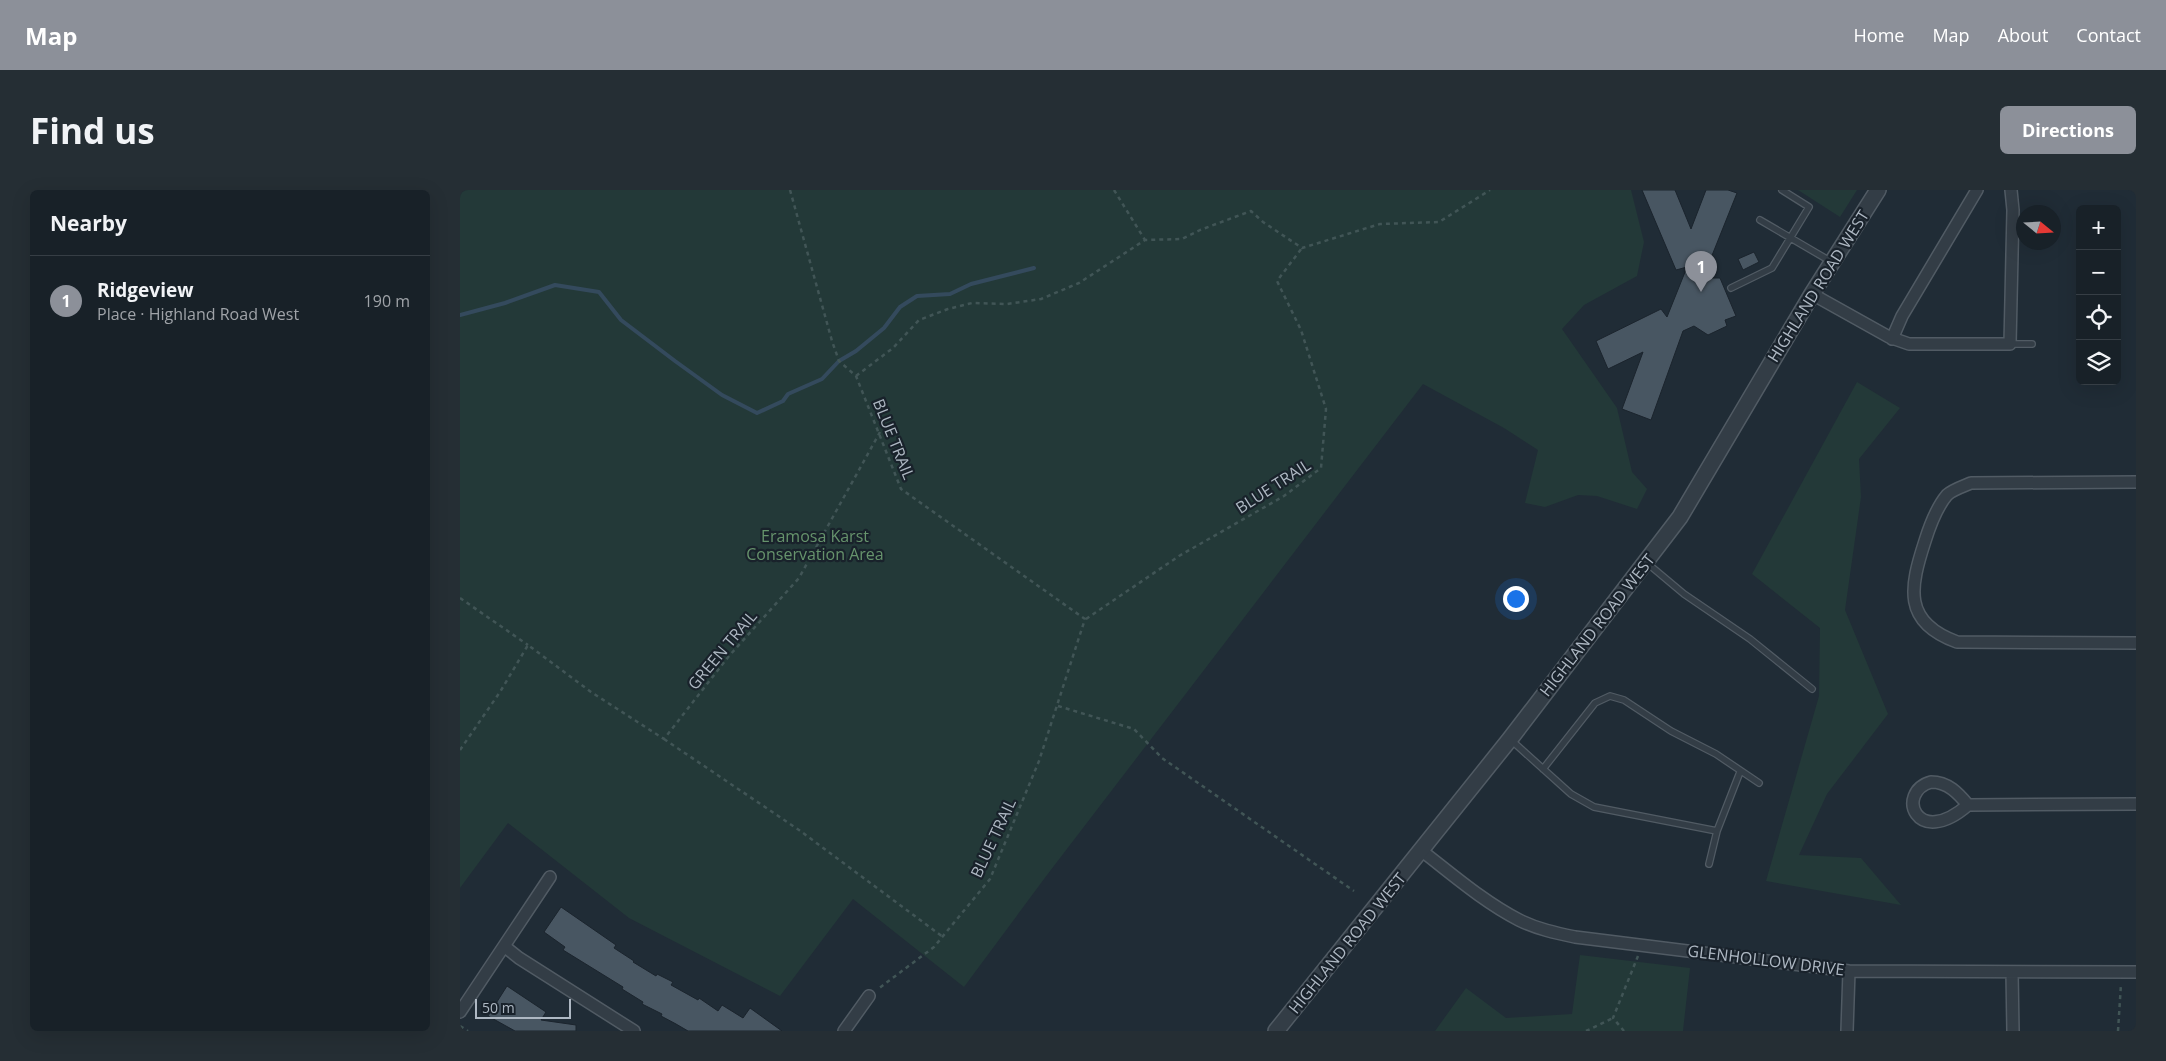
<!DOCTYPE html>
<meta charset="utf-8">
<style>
body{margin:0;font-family:"Open Sans",sans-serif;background:#252e34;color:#f1f3f6}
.controls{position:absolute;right:15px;top:15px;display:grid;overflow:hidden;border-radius:8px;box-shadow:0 5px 20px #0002}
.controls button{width:45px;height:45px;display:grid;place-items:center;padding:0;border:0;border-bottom:1px solid #363e45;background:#182128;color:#f1f3f6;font:25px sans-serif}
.compass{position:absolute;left:1556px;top:15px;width:45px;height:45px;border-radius:50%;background:#182128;box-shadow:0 5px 20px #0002;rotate:108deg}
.scale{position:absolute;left:15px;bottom:12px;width:96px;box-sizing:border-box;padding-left:5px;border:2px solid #aeb8c3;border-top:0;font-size:14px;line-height:18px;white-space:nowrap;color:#aeb8c3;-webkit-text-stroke:4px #19222b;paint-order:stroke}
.you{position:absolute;left:1055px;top:408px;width:18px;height:18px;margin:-12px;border:4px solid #fff;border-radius:50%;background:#1a73e8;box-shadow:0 0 0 8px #1a73e833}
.badge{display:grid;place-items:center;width:32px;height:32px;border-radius:50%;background:#8c9099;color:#fff;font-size:16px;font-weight:700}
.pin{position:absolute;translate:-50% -41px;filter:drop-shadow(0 1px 2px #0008)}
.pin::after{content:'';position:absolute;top:26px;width:18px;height:15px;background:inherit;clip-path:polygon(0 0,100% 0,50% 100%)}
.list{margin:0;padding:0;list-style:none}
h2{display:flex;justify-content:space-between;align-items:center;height:65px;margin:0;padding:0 20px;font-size:21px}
h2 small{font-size:16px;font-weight:400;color:#9fa3a8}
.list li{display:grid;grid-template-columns:32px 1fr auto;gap:15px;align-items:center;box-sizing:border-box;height:90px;padding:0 20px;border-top:1px solid #363e45}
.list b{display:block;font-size:19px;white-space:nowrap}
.list p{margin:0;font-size:16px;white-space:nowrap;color:#9fa3a8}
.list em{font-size:16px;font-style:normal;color:#9fa3a8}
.icon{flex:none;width:28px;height:28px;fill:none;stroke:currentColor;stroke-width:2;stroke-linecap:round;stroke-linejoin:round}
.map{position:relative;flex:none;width:1676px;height:841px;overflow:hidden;border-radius:8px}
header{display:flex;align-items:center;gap:30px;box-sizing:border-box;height:70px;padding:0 25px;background:#8c9099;color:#fff}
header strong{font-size:24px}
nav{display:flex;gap:28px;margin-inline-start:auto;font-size:18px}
.intro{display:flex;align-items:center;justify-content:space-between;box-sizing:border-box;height:120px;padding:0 30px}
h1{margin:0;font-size:35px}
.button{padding:12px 22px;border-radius:8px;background:#8c9099;color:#fff;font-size:18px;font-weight:700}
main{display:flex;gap:30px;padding:0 30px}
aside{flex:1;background:#182128;border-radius:8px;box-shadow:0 5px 20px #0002}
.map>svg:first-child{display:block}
.green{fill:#233938}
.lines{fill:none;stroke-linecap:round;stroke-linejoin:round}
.stream{stroke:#344a5d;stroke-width:4}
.building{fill:#485662;stroke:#1b242d}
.service-casing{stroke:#515b64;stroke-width:8}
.minor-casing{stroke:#515b64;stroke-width:14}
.tertiary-casing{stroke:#515b64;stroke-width:18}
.path{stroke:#415556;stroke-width:2.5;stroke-dasharray:4 4;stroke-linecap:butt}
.service{stroke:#333d46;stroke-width:5.5}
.minor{stroke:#333d46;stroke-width:11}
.tertiary{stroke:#333d46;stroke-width:15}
.labels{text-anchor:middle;stroke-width:4.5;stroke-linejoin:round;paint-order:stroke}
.street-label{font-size:16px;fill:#aeb8c3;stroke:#19222b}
.park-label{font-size:16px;fill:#66936c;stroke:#19222b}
</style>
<header>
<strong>Map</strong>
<nav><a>Home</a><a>Map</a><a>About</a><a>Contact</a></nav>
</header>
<div class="intro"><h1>Find us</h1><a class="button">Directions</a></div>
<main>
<aside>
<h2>Nearby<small></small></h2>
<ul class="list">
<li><span class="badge">1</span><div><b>Ridgeview</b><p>Place · Highland Road West</p></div><em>190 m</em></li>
</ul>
</aside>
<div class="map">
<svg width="1676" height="841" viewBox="0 0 1676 841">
<rect width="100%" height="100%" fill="#202c36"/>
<path class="green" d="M0,0H1171L1184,52L1177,86L1124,115L1102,139L1157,218L1172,282L1187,299L1177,319L1137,306L1118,305L1085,317L1065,313L1078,260L1044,238L963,194L587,685L504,797L393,709L320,806L169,728L48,633L0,698Z
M1338,0H1397L1380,27Z
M1397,192L1440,218L1399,269L1401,307L1385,420L1428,524L1367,604L1339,665L1401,668L1441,715L1306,691L1359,506L1360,438L1292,384Z
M1120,765L1230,778L1223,841H975L1006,798L1046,828L1112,824Z"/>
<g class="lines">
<path class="stream" d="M0,125L45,113L95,95L139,102L161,130L215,171L262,205L297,223L323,211L328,204L362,189L379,171L396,161L424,138L440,117L457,106L490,104L511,94L574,78"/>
</g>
<path class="building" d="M1182,0H1215L1231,39L1246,0H1268L1277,3L1247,78L1252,88H1260L1276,126L1265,130L1267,136L1248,145L1234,136L1223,141L1191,230L1162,219L1183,162L1148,179L1136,151L1201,119L1207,127L1227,77L1216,80Z
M1294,62L1299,72L1283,80L1278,69Z
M101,717L156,755L154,758L174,771L173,772L196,786L197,784L213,792L211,795L238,810L239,808L258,821L262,815L283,828L290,818L322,841H228L216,834L201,826L202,824L182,814L183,812L162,799L163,797L103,760L105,757L84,742Z
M47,796L86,822L81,830L116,835V841H55L28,826Z"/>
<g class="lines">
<defs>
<path id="service" d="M1300,30L1370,71
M1271,98L1312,78L1349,17L1322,0
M1550,154H1572
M1187,373L1224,404L1290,449L1352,499
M1051,550L1111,604L1134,617L1257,641
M1083,579L1135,513L1150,506L1164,510L1211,541L1256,564L1299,593
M1249,674L1257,641L1280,582"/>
<path id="minor" d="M1352,104L1429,147L1449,154H1550L1553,20L1551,0
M1432,149L1442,126L1517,0
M1676,292L1511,293C1504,296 1492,300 1487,305C1476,318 1470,335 1465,351C1450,397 1442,432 1497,452L1676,453
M1471,592C1488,592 1498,603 1508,615C1456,660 1435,602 1471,592Z
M1508,615L1676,614
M962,661C993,685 1024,712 1059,730C1077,739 1096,743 1115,747L1389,781L1676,782
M44,756L59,768L174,841
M1552,782L1553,841
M0,822L90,687
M384,841L409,806
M1387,841L1389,781"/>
<path id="tertiary" d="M816,841L1050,549L1220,327L1352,104L1418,0"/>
</defs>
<use href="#service" class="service-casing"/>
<use href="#minor" class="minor-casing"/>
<use href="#tertiary" class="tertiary-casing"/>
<path class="path" d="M330,0L372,151L379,171L396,186L441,299L625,429L579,571L530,689L474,757L418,799
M654,0L685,50
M396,186L433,158L459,130L488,119L512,113L547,114L581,109L619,93L685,50L722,49L740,40L791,21L803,32L842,58L920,34L979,32L1030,0
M0,408L68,455
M626,429L719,366L824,306L861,278L866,219L841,140L817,91L842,58
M598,516L674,539L702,568L894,701
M204,549L339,640L483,747
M0,560L40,502L68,455L131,502L204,549L269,466L339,388L420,242
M0,836L8,841
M1126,841L1153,828
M1164,841L1153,828L1178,766
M1658,841L1661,794"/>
<use href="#service" class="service"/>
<use href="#minor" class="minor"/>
<use href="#tertiary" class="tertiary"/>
</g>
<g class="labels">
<g class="street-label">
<text transform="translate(1358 96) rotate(-58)" y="6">HIGHLAND ROAD WEST</text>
<text transform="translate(434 249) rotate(68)" y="6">BLUE TRAIL</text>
<text transform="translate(813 296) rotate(-33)" y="6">BLUE TRAIL</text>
<text transform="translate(1137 435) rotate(-52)" y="6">HIGHLAND ROAD WEST</text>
<text transform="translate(262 460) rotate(-50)" y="6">GREEN TRAIL</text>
<text transform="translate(533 648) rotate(-65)" y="6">BLUE TRAIL</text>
<text transform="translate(887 753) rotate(-51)" y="6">HIGHLAND ROAD WEST</text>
<text transform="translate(1306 770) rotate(7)" y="6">GLENHOLLOW DRIVE</text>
</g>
<g class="park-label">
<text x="355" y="352">Eramosa Karst<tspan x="355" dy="18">Conservation Area</tspan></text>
</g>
</g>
</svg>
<div class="controls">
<button>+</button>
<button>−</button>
<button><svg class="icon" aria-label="locate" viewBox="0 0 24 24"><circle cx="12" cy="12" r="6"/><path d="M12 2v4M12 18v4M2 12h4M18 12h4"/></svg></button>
<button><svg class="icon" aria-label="layers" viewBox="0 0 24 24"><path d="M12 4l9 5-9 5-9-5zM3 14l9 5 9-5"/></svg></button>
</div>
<svg class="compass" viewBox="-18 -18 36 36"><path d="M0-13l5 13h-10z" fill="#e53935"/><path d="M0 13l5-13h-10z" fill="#9fa3a8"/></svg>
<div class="scale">50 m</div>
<div class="you"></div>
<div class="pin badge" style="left:1241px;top:102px">1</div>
</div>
</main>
